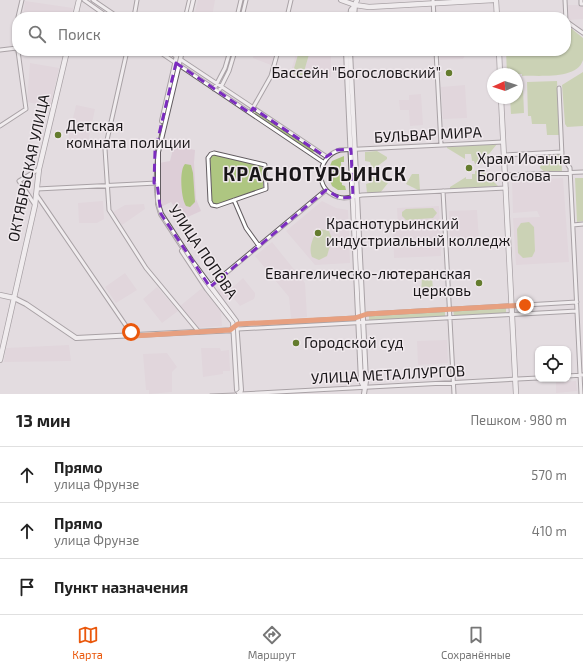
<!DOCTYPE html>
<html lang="ru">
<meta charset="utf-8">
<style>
body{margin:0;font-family:"Exo 2",sans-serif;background:#f2f2f2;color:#222}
.controls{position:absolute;right:12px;bottom:12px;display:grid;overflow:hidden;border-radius:8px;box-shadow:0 1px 3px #0004}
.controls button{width:36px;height:36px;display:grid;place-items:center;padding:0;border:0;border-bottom:1px solid #e0e0e0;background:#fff;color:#222;font:20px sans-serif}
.compass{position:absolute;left:487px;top:68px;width:36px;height:36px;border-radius:50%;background:#fff;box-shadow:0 1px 3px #0004;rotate:267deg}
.stop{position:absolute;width:12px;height:12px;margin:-9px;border:3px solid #ea580c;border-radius:50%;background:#fff}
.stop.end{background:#ea580c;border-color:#fff;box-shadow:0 1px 4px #0008}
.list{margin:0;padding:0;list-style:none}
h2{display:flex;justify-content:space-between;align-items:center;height:52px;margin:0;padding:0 16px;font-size:17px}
h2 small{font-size:13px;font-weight:400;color:#767676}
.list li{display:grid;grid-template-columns:26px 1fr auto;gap:12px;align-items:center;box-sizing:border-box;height:56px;padding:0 16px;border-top:1px solid #e0e0e0}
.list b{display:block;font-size:15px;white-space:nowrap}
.list p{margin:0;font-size:13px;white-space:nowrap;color:#767676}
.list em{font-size:13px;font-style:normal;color:#767676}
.icon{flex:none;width:22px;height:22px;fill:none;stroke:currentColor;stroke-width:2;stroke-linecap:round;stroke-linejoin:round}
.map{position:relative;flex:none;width:583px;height:394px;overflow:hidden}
.search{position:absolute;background:#fff;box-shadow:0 1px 3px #0004;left:12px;right:12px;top:12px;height:44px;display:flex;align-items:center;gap:10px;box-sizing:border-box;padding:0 14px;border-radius:16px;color:#767676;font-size:15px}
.sheet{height:220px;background:#fff}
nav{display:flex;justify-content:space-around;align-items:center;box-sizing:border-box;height:56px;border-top:1px solid #e0e0e0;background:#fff;font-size:11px;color:#767676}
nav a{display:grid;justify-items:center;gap:2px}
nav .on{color:#ea580c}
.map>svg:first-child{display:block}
.built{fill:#ddced7}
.green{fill:#aec681}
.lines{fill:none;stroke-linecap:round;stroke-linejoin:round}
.minor-casing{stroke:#625c60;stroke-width:5}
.tertiary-casing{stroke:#625c60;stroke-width:6}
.secondary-casing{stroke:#625c60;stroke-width:6}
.minor{stroke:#fff;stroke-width:3}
.tertiary{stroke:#fff;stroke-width:4}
.secondary{stroke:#fff;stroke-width:4.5}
.tram{stroke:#6d686b;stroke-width:1}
.route{stroke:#ea580c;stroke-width:5}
.marked{fill:none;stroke:#7b2cbf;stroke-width:3;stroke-dasharray:8 5;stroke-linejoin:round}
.poi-dot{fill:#647c2e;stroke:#f0e9ed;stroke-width:1.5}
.labels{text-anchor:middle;stroke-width:3;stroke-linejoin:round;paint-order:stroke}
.poi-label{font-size:15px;fill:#191618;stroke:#f0e9ed;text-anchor:start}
.street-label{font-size:15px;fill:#191618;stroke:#f0e9ed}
.district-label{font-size:19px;font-weight:bold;letter-spacing:1px;fill:#191618;stroke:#f0e9ed}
</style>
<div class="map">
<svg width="583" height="394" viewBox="0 0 583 394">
<rect width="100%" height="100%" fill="#e3dce0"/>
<path class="built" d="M198,0H215L212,17H194Z
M25,1L73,8L71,17H23Z
M568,5H583V19L568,20Z
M254,51H275L271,65L253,58Z
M297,51H331V77L295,79L292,77L290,74Z
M440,51H465L466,53L463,59L440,60Z
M30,63L59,68L50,107L27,102Z
M465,85L467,118L443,119L441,87Z
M421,94L423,125L410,126L409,110H400L399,100H409V95Z
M76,105L95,109L88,142L68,140Z
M174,145L195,150L194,163L196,199L201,211L183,219L171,202L161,207L159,163L170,161Z
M563,178L569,262L516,265L513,218L540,217L537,211L513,213L512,181Z
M103,201L104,219L97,223H79L78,203Z
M322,201L336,208L348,210L350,263L315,265L286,231Z
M144,204L145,209L122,225L113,212L125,205Z
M439,206L441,256L394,258L393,227L398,226L397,208Z
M477,210L479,241L450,242L449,211Z
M272,242L305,283L307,317L291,318L289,297L255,256Z
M125,273L137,290L116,303L105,287Z
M243,278L255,293V296L254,299L240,306L231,295L224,301L216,292L225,282L231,289Z
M157,287L178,311L162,323L143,299Z
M202,288L221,312L222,326L197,328L180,306Z
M447,340L448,363L418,365L417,341Z
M69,345L71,361L4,362L6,348Z
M220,348L221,351L229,350L230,371H223V374L203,377L201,348Z
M167,353L177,367L172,372V392L149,394V390H146L143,354Z
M576,381L577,391L556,393V382Z"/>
<path class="green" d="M566,24L583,38C583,44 583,54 583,60C577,80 539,75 522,76V74H507L506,51H566Z
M299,51H310L303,75L297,77L293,72Z
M583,72V126L567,127L565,124L562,85Z
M557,81L560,135H547L546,124H532L531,116H528L527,82Z
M517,88H523L524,113L511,114L510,98H517Z
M255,112L314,151L313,153L255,113Z
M497,144L480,165L475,164L474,161H472L471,154H465V159L447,148V147Z
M377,151L387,157V159L375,168H372L370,162L365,161V152Z
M561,153L562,172H545L540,168L541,164L539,159L543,154Z
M214,154L261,166L263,169V188L217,204H213L212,200L210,158Z
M344,156V162H341L342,185L345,186L346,190H338L332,186L327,173L332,161Z
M185,164L191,165L193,173L195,202L190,207L186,206C181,199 179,170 185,164Z
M481,169L498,186L450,189V187L466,177V179H472V174H475V171Z
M412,174H419L420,191L406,184Z
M372,176L388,183L380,193H367L366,184L372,182Z
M575,178H583V221L577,222Z
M433,208L437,213L433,218L406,220L402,216V212L406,209Z
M529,222L534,227L535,251L532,257L523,258L518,253L517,229L521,223Z
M320,229L329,231L332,239L327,256L319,260L312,257C308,249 313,234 320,229Z
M432,274L433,294H421L422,277Z
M506,307V314L454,316L453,309L483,308V310Z
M445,311V317L369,321V315Z"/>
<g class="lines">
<defs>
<path id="minor" d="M84,0L108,17
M93,0L118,17
M433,0L434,17
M565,0L566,21L583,33
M581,0V4H583
M18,17L22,0
M134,17L137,0
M237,17L241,0
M242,17L246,0
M287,17L291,0
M17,26V47
M0,50L17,48
M59,51L67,52
M127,51L105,149L109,210L146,268L199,332
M158,51L323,162
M168,51L327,157
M436,51L441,145
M559,88L562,156L570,168L581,394
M214,89L225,68L230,51
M220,89L229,71L235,51
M250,113L271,76L278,51
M0,126L26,109L18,51
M503,142L340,150C317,156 313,190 338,197C346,200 354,196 362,195L506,188
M214,153L265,165L266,189L217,206L212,205L210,201L208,158L211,154Z
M504,155L562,152
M505,175L583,172
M37,189L157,183
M443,191L454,394
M36,194L133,336
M234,200L246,228L259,246
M35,205L19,181L39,169
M573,225L583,224
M209,287L326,190
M236,325L355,318L367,314L577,302
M238,329L577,311
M568,376L583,375
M240,394L538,378"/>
<path id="tertiary" d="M341,0L355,5
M186,17L190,0
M189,17L193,0
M350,17L351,10L355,5
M354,17L355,5
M182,51L158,152V204L161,214L191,260L236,321L241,390L240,394
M346,51L361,381L364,387
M350,51L366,381L364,394
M162,121L178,51
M182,251L207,289L233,322L237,390L240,394
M14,298L26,304L76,338L236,330"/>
<path id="secondary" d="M357,0L355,5L369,7L493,0
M496,0L497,17
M75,17L79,0
M499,51L500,74
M501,98L516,394
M0,295L14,298
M0,360L35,205L39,169L67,51"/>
</defs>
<use href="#minor" class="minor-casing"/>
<use href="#tertiary" class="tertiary-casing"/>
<use href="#secondary" class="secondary-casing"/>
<use href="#minor" class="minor"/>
<use href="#tertiary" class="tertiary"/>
<use href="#secondary" class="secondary"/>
<path class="tram" d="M187,17L191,0
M180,51L156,153C154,170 152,200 160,215L203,281L235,322L239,390L235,393L210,394"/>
</g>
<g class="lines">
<path class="route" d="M131,332L133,336L230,330L238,324L355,318L367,314L525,305"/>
</g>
<path d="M0 0H583V394H0ZM176,63L250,113L253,108L326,157L337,150L351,149L353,197L340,198L326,190L210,287L161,214L157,183H154L155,151Z" fill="#e3dce0" fill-opacity=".55" fill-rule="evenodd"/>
<path class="marked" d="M176,63L250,113L253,108L326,157L337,150L351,149L353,197L340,198L326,190L210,287L161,214L157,183H154L155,151Z"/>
<g class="poi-dot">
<circle cx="449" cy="73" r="4"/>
<circle cx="58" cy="135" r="4"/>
<circle cx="469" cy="168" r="4"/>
<circle cx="318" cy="233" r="4"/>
<circle cx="479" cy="283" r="4"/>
<circle cx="296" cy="343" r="4"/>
</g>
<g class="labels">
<g class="poi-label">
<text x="441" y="78" text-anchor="end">Бассейн "Богословский"</text>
<text x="66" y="131">Детская<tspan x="66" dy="17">комната полиции</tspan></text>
<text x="477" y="164">Храм Иоанна<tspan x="477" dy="17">Богослова</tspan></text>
<text x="326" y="229">Краснотурьинский<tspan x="326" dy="17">индустриальный колледж</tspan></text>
<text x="471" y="279" text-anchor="end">Евангелическо-лютеранская<tspan x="471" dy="17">церковь</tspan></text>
<text x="304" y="348">Городской суд</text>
</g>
<g class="street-label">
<text transform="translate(428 135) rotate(-3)" y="5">БУЛЬВАР МИРА</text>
<text transform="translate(29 168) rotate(-78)" y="5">ОКТЯБРЬСКАЯ УЛИЦА</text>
<text transform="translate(203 252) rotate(56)" y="5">УЛИЦА ПОПОВА</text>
<text transform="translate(388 375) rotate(-3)" y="5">УЛИЦА МЕТАЛЛУРГОВ</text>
</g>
<g class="district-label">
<text x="315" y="181">КРАСНОТУРЬИНСК</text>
</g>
</g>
</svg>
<div class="controls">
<button><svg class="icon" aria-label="locate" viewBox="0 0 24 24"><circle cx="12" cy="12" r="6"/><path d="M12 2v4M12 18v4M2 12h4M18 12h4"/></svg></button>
</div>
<svg class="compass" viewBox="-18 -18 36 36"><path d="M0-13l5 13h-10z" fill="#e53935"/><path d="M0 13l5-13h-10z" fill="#767676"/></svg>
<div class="stop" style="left:131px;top:332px"></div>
<div class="stop end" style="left:525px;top:305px"></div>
<div class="search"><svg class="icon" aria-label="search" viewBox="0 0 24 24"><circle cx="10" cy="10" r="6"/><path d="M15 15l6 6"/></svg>Поиск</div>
</div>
<section class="sheet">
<h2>13 мин<small>Пешком · 980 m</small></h2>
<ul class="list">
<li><svg class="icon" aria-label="ahead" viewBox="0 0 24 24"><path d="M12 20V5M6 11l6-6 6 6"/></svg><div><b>Прямо</b><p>улица Фрунзе</p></div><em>570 m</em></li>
<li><svg class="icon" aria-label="ahead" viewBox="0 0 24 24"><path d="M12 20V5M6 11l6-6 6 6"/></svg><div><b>Прямо</b><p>улица Фрунзе</p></div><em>410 m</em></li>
<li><svg class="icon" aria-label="arrive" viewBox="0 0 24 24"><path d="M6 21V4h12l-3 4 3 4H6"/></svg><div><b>Пункт назначения</b></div></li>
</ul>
</section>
<nav>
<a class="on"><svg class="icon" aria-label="map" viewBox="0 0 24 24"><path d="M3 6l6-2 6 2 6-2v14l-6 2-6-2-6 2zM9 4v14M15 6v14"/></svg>Карта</a>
<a><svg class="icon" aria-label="directions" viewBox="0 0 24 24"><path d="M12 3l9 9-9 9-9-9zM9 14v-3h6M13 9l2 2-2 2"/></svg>Маршрут</a>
<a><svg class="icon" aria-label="saved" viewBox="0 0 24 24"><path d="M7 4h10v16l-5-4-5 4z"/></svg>Сохранённые</a>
</nav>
